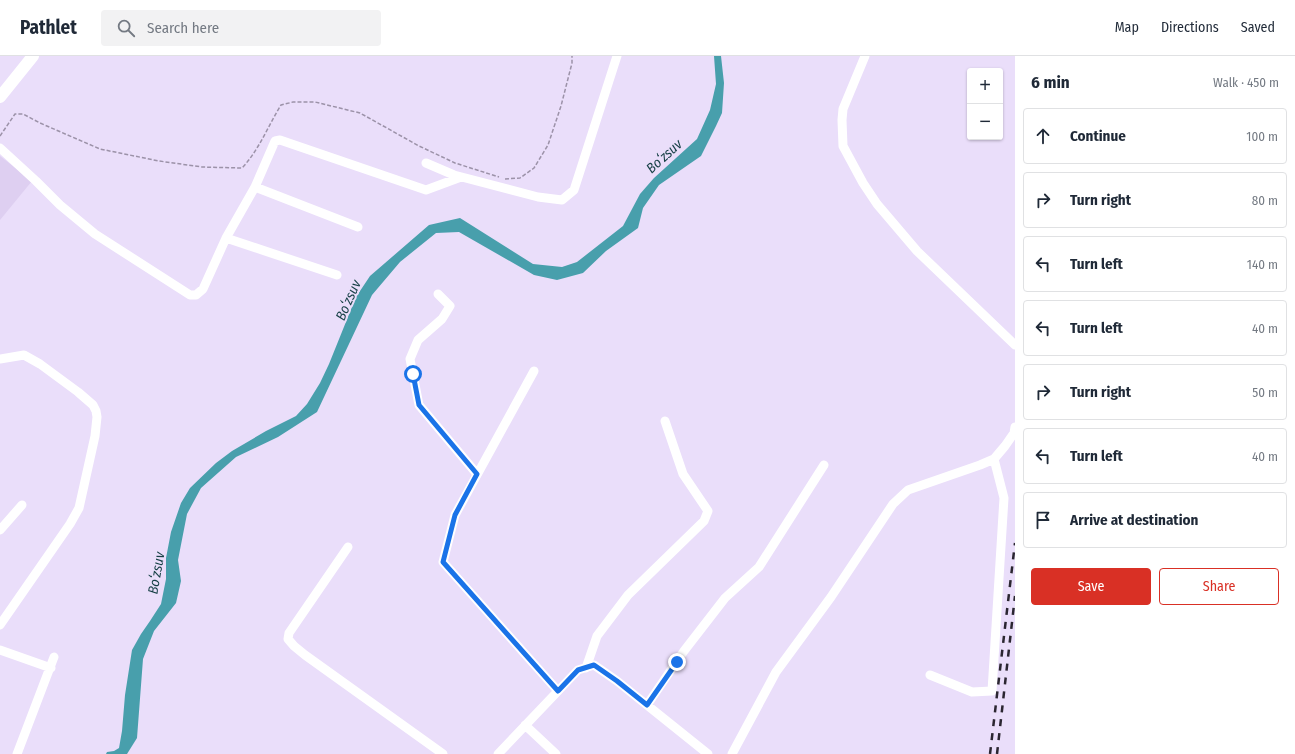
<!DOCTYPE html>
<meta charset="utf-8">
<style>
body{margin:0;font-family:"Fira Sans Condensed",sans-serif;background:#f2f2f3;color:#1f2937}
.controls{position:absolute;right:12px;top:12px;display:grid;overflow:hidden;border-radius:4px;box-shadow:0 1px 3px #0004}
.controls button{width:36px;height:36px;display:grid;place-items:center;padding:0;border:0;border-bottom:1px solid #e0e1e3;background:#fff;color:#1f2937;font:20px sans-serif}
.stop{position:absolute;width:12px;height:12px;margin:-9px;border:3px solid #1a73e8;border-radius:50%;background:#fff}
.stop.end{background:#1a73e8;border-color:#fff;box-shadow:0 1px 4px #0008}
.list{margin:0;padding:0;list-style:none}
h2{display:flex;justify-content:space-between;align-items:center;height:52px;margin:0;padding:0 16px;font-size:17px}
h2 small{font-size:13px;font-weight:400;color:#747a83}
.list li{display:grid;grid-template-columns:26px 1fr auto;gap:12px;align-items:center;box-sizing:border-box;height:56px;margin:0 8px 8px;padding:0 8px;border:1px solid #e0e1e3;border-radius:4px}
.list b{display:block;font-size:15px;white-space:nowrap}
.list em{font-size:13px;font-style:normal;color:#747a83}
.actions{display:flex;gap:8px;padding:12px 16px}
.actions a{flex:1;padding:9px 0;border:1px solid #d93025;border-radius:4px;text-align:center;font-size:14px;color:#d93025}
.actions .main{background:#d93025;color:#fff}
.icon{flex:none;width:22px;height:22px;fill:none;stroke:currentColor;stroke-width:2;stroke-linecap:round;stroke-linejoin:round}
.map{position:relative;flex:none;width:1015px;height:698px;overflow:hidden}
header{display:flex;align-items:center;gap:24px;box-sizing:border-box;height:56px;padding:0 20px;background:#fff;border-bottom:1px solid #e0e1e3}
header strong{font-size:19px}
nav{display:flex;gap:22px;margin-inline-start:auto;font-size:14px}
.search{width:280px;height:36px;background:#f2f2f3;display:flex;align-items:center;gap:10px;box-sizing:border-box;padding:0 14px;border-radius:4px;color:#747a83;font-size:15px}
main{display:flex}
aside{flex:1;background:#fff}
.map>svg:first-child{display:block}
.built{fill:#decff1}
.water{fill:#489fac}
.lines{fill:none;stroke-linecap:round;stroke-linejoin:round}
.path{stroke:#9c92a8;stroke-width:1.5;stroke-dasharray:4 2;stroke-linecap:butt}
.street{stroke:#fff;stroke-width:9}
.secondary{stroke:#fff;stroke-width:12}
.rail{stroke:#2b2631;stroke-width:2.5;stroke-dasharray:7 7;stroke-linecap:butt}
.route{stroke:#1a73e8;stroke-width:5}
.labels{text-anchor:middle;stroke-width:4;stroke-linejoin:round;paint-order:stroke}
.water-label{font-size:14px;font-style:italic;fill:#163f45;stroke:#eadefa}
</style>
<header>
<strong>Pathlet</strong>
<div class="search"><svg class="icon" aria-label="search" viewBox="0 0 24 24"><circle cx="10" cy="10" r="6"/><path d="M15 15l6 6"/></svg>Search here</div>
<nav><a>Map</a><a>Directions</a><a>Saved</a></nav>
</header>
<main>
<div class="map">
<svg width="1015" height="698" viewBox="0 0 1015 698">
<rect width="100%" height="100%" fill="#eadefa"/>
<path class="built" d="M0,100L32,125L0,164Z"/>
<path class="water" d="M714,0H721L724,27L722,57L716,70L701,100L659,129L643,152L638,172L606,195L583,217L557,224L534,219L459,176L436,177L400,206L372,239L317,356L278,381L236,401L201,432L187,458L178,504L181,525L176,547L154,575L143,603L137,682L127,698H106L107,696L114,695L119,692L122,675L125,639L132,594L141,578L150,565L161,548L166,523V502L171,476L181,447L190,432L216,407L232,395L266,375L296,360L307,348L320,327L329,308L356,241L370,220L429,169L460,162L533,208L562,211L577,206L623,170L640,138L654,122L697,83L710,54L716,28Z"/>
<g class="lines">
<path class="path" d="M0,80L15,58H23L40,67L100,93L159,105L202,111L242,112C259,94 268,70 281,49L293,46H315L360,57L419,90L455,107L499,121
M505,123L520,122L534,112L548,89L561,50L572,7V0"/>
<path class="street" d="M865,0L843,53L842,64L843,90L863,127L877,148L917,195L1015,289
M0,92L36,125L60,149L95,178L190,239H196L203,233L226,182L255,131L275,85L280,84L426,134L461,121
M426,107L454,119L538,141L562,144L574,134L617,0
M255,131L358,171
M226,182L337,219
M438,238L450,250L442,263L418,284L410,303L419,349L477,418
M0,303L24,299L40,308L78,336L93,349L96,355L97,361L95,380L79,452L70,468L0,569
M534,315L455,459L443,506L558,635
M0,474L22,449
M348,491L289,577L288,583L294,590L305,599L443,698
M0,594L51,612
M586,612L597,580L628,539L704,465L708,455L683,418L665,365
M930,619L972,636L992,635L1004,442L994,403
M647,649L684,595L725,542L759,511L824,409
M525,669L556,698
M17,698L54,601
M498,698L578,614L594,609L617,625L708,698
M732,698L776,616L831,541L893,448L908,434L980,409L994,403L1005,390L1014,377L1015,371"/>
<path class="secondary" d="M0,41L33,0"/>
<path class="rail" d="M990,698L1015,487
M997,698L1015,540"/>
</g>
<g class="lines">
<path class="route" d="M413,318L419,349L477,418L455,459L443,506L558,635L578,614L594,609L617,625L647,649L677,606"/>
</g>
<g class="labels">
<g class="water-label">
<text transform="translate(664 100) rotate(-42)" y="5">Boʻzsuv</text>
<text transform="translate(348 244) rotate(-66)" y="5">Boʻzsuv</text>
<text transform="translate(156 517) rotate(-80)" y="5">Boʻzsuv</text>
</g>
</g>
</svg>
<div class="controls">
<button>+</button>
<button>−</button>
</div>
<div class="stop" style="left:413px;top:318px"></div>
<div class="stop end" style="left:677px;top:606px"></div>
</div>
<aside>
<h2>6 min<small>Walk · 450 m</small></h2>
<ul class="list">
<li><svg class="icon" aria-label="ahead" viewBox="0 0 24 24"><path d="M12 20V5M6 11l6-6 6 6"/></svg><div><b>Continue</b></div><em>100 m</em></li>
<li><svg class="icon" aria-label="right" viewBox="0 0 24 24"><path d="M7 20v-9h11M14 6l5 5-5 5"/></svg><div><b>Turn right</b></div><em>80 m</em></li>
<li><svg class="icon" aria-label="left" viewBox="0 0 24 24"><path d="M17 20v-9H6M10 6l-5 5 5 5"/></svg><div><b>Turn left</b></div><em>140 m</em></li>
<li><svg class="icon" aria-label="left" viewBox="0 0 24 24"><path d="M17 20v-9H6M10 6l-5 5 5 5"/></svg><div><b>Turn left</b></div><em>40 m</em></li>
<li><svg class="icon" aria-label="right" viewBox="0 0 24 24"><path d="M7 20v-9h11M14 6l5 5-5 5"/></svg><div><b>Turn right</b></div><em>50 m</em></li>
<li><svg class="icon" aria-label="left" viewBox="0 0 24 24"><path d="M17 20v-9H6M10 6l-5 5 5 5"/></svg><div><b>Turn left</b></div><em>40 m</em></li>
<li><svg class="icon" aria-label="arrive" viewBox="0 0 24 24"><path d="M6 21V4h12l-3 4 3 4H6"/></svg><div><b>Arrive at destination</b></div></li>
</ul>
<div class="actions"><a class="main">Save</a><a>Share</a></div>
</aside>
</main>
